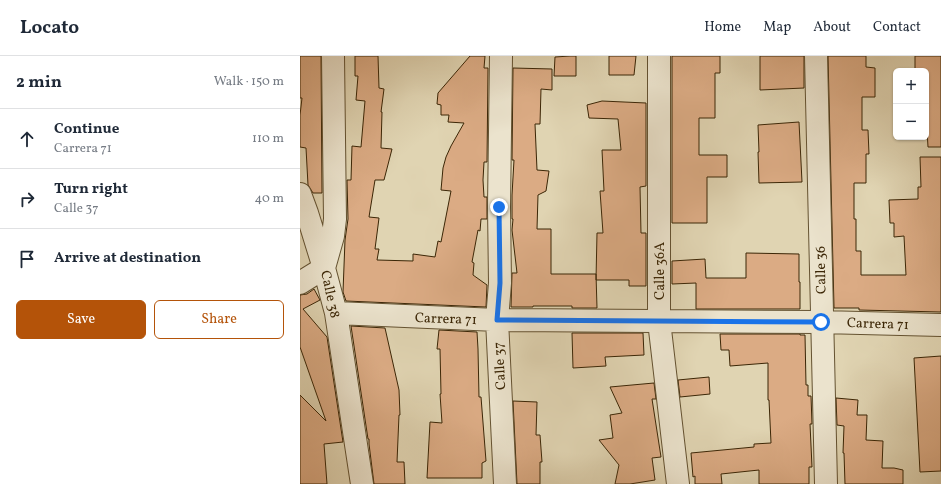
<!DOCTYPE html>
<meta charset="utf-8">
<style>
body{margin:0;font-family:Vollkorn,serif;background:#f6f6f7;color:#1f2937}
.controls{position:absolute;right:12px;top:12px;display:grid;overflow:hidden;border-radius:6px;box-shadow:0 1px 3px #0004}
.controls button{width:36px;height:36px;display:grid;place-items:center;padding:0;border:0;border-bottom:1px solid #e0e1e3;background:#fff;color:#1f2937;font:20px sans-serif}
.stop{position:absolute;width:12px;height:12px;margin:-9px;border:3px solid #1a73e8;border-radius:50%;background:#fff}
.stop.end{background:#1a73e8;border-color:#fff;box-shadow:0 1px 4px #0008}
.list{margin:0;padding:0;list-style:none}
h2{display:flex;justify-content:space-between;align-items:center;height:52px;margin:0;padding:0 16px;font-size:17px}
h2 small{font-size:13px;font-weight:400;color:#747a83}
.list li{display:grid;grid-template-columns:26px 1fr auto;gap:12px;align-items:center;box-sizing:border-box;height:60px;padding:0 16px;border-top:1px solid #e0e1e3}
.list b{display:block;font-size:15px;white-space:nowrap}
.list p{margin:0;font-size:13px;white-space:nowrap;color:#747a83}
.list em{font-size:13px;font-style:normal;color:#747a83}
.actions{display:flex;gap:8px;padding:12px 16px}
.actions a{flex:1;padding:9px 0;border:1px solid #b45309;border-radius:6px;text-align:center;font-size:14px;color:#b45309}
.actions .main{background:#b45309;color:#fff}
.icon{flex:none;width:22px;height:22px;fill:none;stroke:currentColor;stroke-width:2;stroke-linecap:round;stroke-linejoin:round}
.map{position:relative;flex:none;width:641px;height:428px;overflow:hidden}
header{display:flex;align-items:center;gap:24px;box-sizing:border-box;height:56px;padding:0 20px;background:#fff;border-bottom:1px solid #e0e1e3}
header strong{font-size:19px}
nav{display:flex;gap:22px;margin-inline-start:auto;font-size:14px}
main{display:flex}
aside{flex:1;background:#fff}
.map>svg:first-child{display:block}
.building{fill:#dbab84;stroke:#3b2606}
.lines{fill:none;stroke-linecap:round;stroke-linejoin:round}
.minor-casing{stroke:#645231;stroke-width:24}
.minor{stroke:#ebe3cd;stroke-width:22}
.route{stroke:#1a73e8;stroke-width:5}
.labels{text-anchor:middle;stroke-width:3.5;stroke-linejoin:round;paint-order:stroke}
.street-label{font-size:14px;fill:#3b2606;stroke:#ebe3cd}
</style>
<header>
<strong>Locato</strong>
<nav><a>Home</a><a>Map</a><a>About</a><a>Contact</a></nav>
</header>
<main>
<aside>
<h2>2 min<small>Walk · 150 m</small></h2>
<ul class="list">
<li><svg class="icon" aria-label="ahead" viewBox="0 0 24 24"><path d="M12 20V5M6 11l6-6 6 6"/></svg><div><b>Continue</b><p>Carrera 71</p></div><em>110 m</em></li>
<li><svg class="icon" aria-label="right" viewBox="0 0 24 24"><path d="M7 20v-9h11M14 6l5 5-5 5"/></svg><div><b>Turn right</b><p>Calle 37</p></div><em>40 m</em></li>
<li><svg class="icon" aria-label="arrive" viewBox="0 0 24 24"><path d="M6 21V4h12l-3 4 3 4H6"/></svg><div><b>Arrive at destination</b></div></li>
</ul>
<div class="actions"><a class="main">Save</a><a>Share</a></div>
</aside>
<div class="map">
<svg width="641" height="428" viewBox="0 0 641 428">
<rect width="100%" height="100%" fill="#e0d4b2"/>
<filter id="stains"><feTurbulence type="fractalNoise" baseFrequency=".005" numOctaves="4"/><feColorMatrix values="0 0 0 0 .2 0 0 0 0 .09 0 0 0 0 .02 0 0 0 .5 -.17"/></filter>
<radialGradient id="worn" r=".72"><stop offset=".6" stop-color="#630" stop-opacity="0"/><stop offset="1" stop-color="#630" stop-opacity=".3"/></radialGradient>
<path class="building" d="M0,0H21L22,137H13L8,129L6,92L0,91V59L2,42H0Z
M55,0H78L79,32L84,33L81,56H82L81,92L92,93L84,124H75L69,161L79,162L75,193H79L77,204L113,205V198L135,201L138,185L141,186L151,135L141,134L143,112L146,101L151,90L164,67L148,66L149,59H141V49L137,48L138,37L170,0H185L184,12H188L187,106H184L183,124L184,141H187V163H181L180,175L178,174L172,206L174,207L173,219L187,229L186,251L46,245L43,236L45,184L48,163L47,124H51L52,90L61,91L65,45L56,44L58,20H55Z
M270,0H276V20H254L255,1Z
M309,0H336L334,19H309Z
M372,0H420V17H415V62H399V99H427V121H407V167H372Z
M460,0H504V32L460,34Z
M528,0H566V11L575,12V41H562V74H568L569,98H566V127H554V163H556V195H561V219H606L604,180L594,181V167H590L589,144L618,143V131H621L620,101H641V256L559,254V252H534Z
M615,0H641V91H628L626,57V15H615Z
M213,12L252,13V34L241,33L240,68H235L237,114L249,115L246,135L238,139L237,173H251V218H296L297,252H272V250H233V251H211L212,217H217L212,174L213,163H212V139L214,104H212Z
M302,45L346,47V130L340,131L341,177H346V230H329V224H296L297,177H303L300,135H304L302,94H321L318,63L289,62L287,49Z
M499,66L502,126L459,127L458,96H459L458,69Z
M446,197L499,198V226H500V253H396V227L372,228V205L405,203L406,222H446Z
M14,233L20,244L3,253L27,281L43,386L24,388L27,428H0V339L26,365L0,291V239L7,238Z
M51,270L85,272L99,334L100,359H99L97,406H104L105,428H74L69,388V383H68Z
M139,274L177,276L178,293L179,341H181L186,405L182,407V422H127L130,366L142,367L140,338H141L140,293H137Z
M272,277H343L344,299L305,301L306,310L273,312Z
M420,278H500V279H505L506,329H508V340H511L512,368H510L512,411H509V428H459V414L421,418L422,428H395V420L393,421L391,397L454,391V388L471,387L469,344H468V307L430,310L429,294H421Z
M641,300V415L620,416L614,302Z
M409,321L410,338L380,341L378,324Z
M354,327L356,343H352L361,401L352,402L355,424L330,428H315L319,409L299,384L313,382L310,359L322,357L310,331Z
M536,342L558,344L557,359H567L566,384L583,385L582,412H594L603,414V428H545L544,397H543L544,370L537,369Z
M213,345L237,346L236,379H240L242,406H240V428H217Z"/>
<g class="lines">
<defs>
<path id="minor" d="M33,0L35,163L33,180L24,212L36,257L62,428
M201,0L199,151L200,227L197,264L205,428
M359,0V265L378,428
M516,0L526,428
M0,138L7,157L24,212L0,227
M36,257L197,264L521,266L641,269"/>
</defs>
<use href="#minor" class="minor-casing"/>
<use href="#minor" class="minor"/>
</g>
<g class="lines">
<path class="route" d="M199,151L200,227L197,264L521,266"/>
</g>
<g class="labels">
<g class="street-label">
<text transform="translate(520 214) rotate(-91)" y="5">Calle 36</text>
<text transform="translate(359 215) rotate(-90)" y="5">Calle 36A</text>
<text transform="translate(31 238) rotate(78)" y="5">Calle 38</text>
<text transform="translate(146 262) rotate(2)" y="5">Carrera 71</text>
<text transform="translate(578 267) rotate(2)" y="5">Carrera 71</text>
<text transform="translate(199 310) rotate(-93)" y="5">Calle 37</text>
</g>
</g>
<rect width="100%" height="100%" filter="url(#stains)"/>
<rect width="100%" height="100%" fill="url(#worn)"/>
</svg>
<div class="controls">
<button>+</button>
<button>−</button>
</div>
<div class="stop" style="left:521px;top:266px"></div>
<div class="stop end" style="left:199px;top:151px"></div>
</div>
</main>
